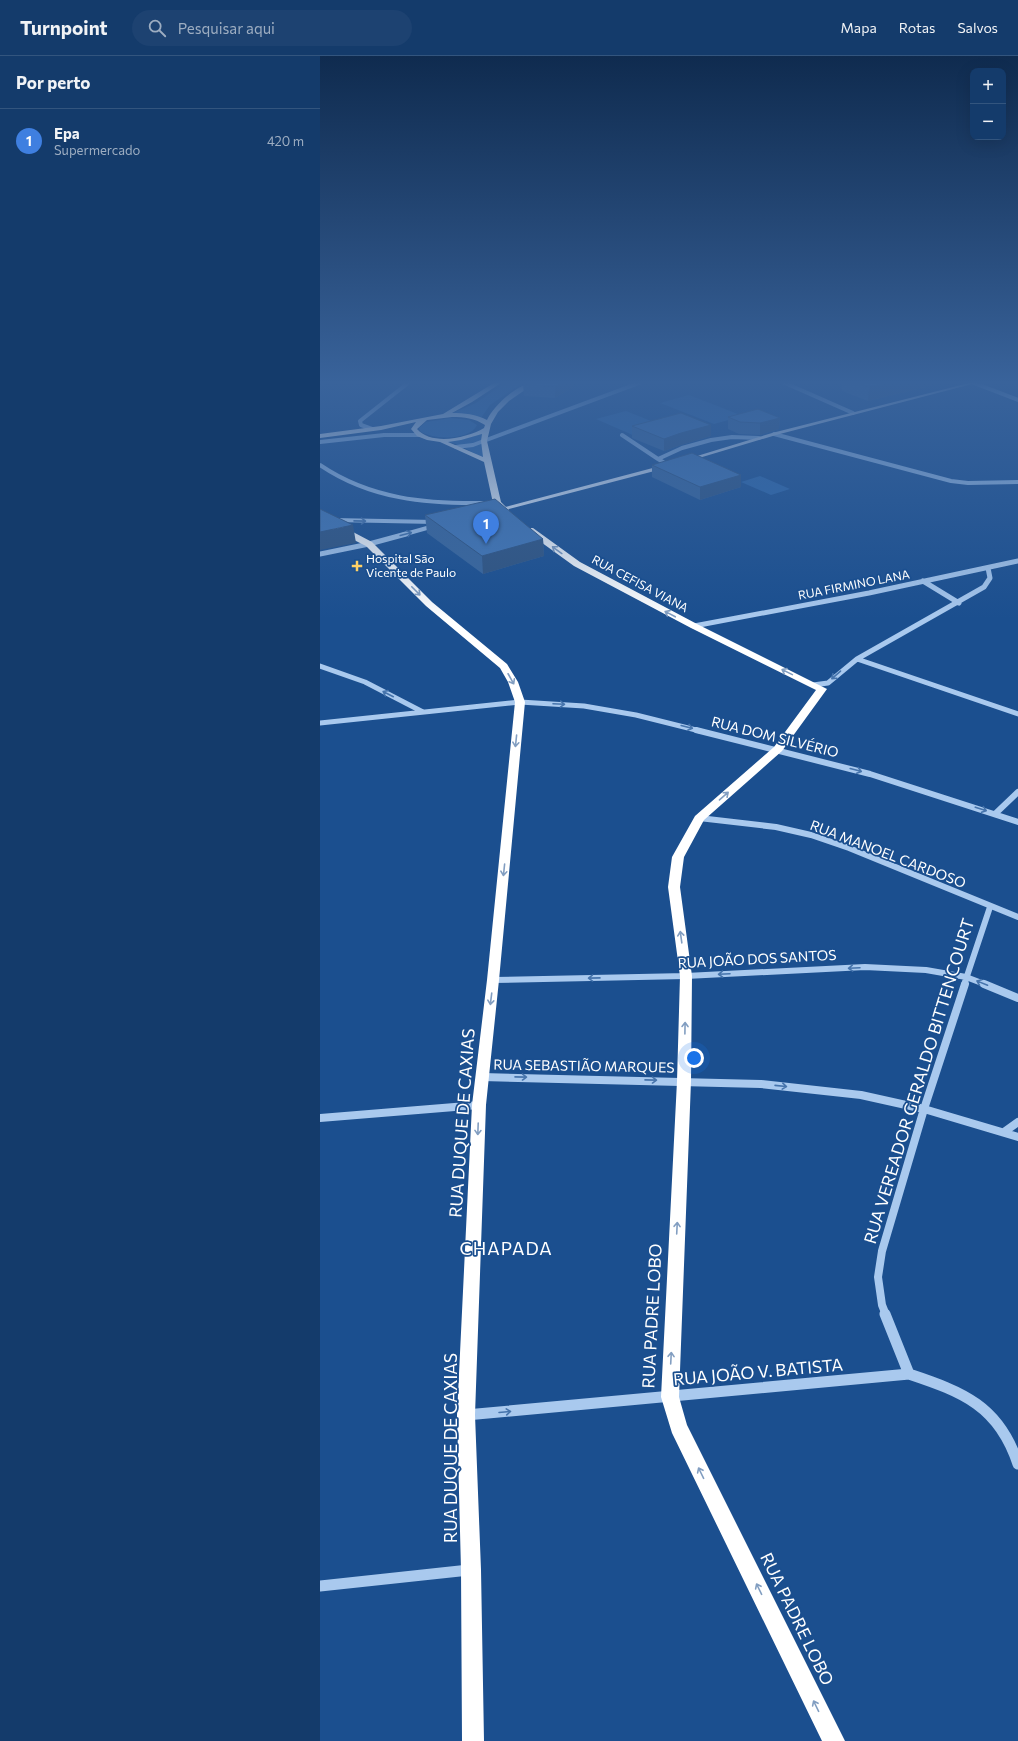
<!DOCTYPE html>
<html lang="pt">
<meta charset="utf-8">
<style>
body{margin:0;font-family:Commissioner,sans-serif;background:#1d4271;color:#f1f3f6}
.controls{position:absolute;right:12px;top:12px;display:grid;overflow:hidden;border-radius:8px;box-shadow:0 4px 16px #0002}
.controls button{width:36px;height:36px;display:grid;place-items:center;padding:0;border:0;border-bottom:1px solid #33557e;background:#143b6b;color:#f1f3f6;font:20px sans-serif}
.you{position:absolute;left:374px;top:1002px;width:14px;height:14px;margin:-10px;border:3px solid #fff;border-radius:50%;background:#1a73e8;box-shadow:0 0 0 6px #1a73e833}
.badge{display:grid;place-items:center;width:26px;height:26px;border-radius:50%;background:#ffd166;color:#fff;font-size:13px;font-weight:700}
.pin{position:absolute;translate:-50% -33px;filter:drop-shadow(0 1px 2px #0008)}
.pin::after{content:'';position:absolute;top:21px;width:14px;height:12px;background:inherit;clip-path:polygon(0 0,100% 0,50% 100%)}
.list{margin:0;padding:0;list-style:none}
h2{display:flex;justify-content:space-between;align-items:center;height:52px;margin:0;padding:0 16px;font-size:17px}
h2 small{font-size:13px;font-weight:400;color:#9dadc1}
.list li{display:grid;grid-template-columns:26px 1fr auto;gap:12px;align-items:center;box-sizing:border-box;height:64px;padding:0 16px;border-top:1px solid #33557e}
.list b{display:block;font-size:15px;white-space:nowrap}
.list p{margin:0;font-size:13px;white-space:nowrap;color:#9dadc1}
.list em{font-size:13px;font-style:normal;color:#9dadc1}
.icon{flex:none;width:22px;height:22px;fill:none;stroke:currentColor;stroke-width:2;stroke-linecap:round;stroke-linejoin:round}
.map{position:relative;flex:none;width:698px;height:1685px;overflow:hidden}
header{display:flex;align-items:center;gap:24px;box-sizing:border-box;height:56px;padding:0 20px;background:#143b6b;border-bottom:1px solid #33557e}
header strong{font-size:19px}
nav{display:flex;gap:22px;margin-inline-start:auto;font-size:14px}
.search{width:280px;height:36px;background:#1d4271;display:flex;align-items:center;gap:10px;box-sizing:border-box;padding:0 14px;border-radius:22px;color:#9dadc1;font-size:15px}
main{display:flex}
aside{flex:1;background:#143b6b}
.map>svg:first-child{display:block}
.green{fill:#2e69ad}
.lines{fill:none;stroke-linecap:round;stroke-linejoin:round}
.minor-far4{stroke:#a9c9ee;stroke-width:4}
.minor-far3{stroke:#a9c9ee;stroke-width:5}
.minor-far2{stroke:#a9c9ee;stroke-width:6}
.minor-far1{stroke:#a9c9ee;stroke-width:8}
.minor{stroke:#a9c9ee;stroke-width:11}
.major{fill:#f0f6ff;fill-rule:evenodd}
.highway{fill:#fff;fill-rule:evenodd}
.wall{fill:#3a679d}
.shaded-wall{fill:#305480}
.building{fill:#4478b7;stroke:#305480}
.oneway{stroke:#4674ac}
.oneway2{stroke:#829ec1}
.poi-dot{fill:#ffd166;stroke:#1b4f8f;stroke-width:1.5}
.labels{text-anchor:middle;stroke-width:3.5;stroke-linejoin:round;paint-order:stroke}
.far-poi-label{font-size:12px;fill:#fff;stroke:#1b4f8f;text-anchor:start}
.far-street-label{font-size:12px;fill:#fff;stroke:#1b4f8f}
.street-label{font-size:14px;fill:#fff;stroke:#1b4f8f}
.near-street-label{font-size:17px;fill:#fff;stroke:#1b4f8f}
.near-neighbourhood-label{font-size:18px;letter-spacing:1px;fill:#fff;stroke:#1b4f8f}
</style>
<header>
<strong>Turnpoint</strong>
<div class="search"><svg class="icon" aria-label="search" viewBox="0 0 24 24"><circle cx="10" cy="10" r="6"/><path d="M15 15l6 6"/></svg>Pesquisar aqui</div>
<nav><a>Mapa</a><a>Rotas</a><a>Salvos</a></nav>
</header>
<main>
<aside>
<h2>Por perto<small></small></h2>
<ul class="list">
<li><span class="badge" style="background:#3f7fe0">1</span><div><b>Epa</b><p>Supermercado</p></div><em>420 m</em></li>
</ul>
</aside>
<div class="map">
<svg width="698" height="1685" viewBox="0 0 698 1685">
<rect width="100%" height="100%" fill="#1b4f8f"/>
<path class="green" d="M185,327H202L170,349L161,362L128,359L156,347Z
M369,339L423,360L394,368L340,347Z
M306,355L346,371L315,380L276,363Z
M131,362L149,364L157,369C150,385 112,384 100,375L99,372L106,366Z
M163,378V402L139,389L122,384H135Z
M440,420L470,433L451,439L421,426Z"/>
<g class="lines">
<path class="minor-far4" d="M465,327L533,357
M654,327L698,344
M52,373L41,369L40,365L88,327
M454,378L631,425L648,427L698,426
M302,379L338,403
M0,386L64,379H100
M136,391L153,389L319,327
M0,409C50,443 106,448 165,447
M348,409L338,403L362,392L391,384L412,381L439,382
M13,464L115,466
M82,479L114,470"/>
<path class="minor-far3" d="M0,498L49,488L86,478
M603,525L639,547
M374,570L549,537L698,505
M537,603L698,658
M0,610L45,626L103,656
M493,629L508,627L537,603L664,531L670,522L668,512
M0,667L200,646L264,650L316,659L380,675"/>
<path class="minor-far2" d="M376,674L550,718L698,766
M675,758L698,736
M379,762L456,771L491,779L529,792L698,861
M173,924L366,920L545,911L606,914L646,921L667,929
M644,929L670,851"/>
<path class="minor-far1" d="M664,928L698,942
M162,1021L441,1028L541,1039L604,1053L698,1081
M0,1062L159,1049
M684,1076L698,1066
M566,1259L562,1249L558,1221L562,1195L604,1053L645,928"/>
<path class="minor" d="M565,1258L589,1318
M146,1359L589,1318C643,1336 679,1350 698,1408
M0,1530L149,1514"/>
<path class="major" d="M649,327H656L456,379L369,405L364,404L452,377Z
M344,409L347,411L346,412L181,455L178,453Z"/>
<path class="highway" d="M174,327H181L152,346L132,357C144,357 156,358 167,364C173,350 199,326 215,327L189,345L178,356L171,368L167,385L181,446L189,454V458H183L173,447L164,406L120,386L107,384L97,380L91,373L96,366L61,374L0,382V378L61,370L123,358ZM132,361C145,361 154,362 165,369L164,372C147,382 112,390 97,373L107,364ZM162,378L161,385L163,401L128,386L141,384Z
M0,462L16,467L52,486L112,546L187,608L198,626L205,646L179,924L166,1049L155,1359L161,1514L164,1685H142L141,1514L137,1359L152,1049L167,924L195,646L188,626L180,612L106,550L46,490L0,467Z
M207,472H213L260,506L377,568L507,633L462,695L384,764L364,801L360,831L372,920L371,1025L359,1341L367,1369L525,1685H502L352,1377L341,1341L357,1025L360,920L348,831L352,801L375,760L454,691L496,634L371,572L254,510L207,476Z"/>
</g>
<path class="wall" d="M205,327H255V330L235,342L204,340L203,328Z
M522,327H622L548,345L522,335Z
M408,361L460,362L459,373L440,379L419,378L408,373Z
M391,369V380L361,389L344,395L312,382V370Z
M332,409L421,419V431L380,444L332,421Z
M105,459L223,483L224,500L163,518L107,477Z"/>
<path class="shaded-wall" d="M241,327H255V330L235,342V331Z
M566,327H622L548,345L549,331Z
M460,362L459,373L440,379V367Z
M391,369V380L361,389L344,395V383L361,377Z
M421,419V431L380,444V431Z
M33,469L36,487L0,494V476Z
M223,483L224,500L163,518L162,500Z"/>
<path class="building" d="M205,327H241L235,331L203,328Z
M539,327H566L549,331Z
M438,353L460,362L440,367L420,366L408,361Z
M361,357L391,369L361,377L344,383L312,370Z
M372,397L421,419L380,431L332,409Z
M175,443L223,483L162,500L105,459Z
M0,453L33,469L0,476Z"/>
<defs><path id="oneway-shaft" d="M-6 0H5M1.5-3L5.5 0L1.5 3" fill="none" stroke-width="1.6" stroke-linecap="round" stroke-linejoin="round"/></defs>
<g class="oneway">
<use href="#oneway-shaft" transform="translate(40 465) rotate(1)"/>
<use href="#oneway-shaft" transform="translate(86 478) rotate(-15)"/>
<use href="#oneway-shaft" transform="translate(516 619) rotate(139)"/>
<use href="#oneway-shaft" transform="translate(68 638) rotate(-153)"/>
<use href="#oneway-shaft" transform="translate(239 648) rotate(3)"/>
<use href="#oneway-shaft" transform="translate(367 671) rotate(14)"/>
<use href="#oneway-shaft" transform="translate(536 714) rotate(15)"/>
<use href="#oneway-shaft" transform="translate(661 753) rotate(18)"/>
<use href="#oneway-shaft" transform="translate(534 912) rotate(177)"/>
<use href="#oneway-shaft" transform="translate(404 918) rotate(177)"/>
<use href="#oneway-shaft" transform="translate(274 922) rotate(179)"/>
<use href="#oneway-shaft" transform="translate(662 927) rotate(-158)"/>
<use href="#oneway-shaft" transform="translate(201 1021) rotate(1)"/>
<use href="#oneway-shaft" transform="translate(331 1024) rotate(1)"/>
<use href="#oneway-shaft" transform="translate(461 1030) rotate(6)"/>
<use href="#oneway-shaft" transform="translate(185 1356) rotate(-5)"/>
</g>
<g class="oneway2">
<use href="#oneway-shaft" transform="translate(237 494) rotate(-144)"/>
<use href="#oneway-shaft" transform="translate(96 535) rotate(45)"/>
<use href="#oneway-shaft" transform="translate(350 558) rotate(-152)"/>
<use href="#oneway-shaft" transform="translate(467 616) rotate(-154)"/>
<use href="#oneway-shaft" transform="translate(191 623) rotate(61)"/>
<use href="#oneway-shaft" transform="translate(196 685) rotate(96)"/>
<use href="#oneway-shaft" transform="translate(404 740) rotate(-41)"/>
<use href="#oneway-shaft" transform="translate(184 814) rotate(96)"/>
<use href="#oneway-shaft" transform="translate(361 881) rotate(-98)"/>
<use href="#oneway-shaft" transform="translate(171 943) rotate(97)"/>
<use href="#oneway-shaft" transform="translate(365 972) rotate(-89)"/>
<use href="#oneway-shaft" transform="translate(158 1073) rotate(92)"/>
<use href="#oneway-shaft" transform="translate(357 1172) rotate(-87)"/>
<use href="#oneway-shaft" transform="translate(351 1302) rotate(-87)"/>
<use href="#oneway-shaft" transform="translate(381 1417) rotate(-116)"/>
<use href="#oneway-shaft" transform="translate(439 1533) rotate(-116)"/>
<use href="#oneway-shaft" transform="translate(496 1650) rotate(-116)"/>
</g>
<linearGradient id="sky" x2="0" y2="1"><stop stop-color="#0f2b4f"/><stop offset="0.58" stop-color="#39639b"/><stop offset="1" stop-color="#39639b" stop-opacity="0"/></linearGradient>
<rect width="698" height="563" fill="url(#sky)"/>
<path class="poi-dot" d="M35 504h4v4h4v4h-4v4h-4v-4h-4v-4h4z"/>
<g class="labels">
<g class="far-poi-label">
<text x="46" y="507">Hospital São<tspan x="46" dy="14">Vicente de Paulo</tspan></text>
</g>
<g class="far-street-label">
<text transform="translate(320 528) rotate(28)" y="4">RUA CEFISA VIANA</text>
<text transform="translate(534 529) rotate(-11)" y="4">RUA FIRMINO LANA</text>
</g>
<g class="street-label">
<text transform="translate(455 681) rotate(14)" y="5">RUA DOM SILVÉRIO</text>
<text transform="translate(568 798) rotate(21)" y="5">RUA MANOEL CARDOSO</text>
<text transform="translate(437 903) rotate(-3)" y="5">RUA JOÃO DOS SANTOS</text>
<text transform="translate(264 1010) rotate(1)" y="5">RUA SEBASTIÃO MARQUES</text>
</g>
<g class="near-street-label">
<text transform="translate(599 1025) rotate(-73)" y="6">RUA VEREADOR GERALDO BITTENCOURT</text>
<text transform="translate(142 1067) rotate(-86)" y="6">RUA DUQUE DE CAXIAS</text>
<text transform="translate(332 1260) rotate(-87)" y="6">RUA PADRE LOBO</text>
<text transform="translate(438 1316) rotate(-5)" y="6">RUA JOÃO V. BATISTA</text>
<text transform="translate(131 1392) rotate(-90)" y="6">RUA DUQUE DE CAXIAS</text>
<text transform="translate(477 1563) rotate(64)" y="6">RUA PADRE LOBO</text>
</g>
<g class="near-neighbourhood-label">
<text x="186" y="1199">CHAPADA</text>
</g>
</g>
</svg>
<div class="controls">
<button>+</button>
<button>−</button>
</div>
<div class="you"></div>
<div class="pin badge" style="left:166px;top:488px;background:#3f7fe0">1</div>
</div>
</main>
